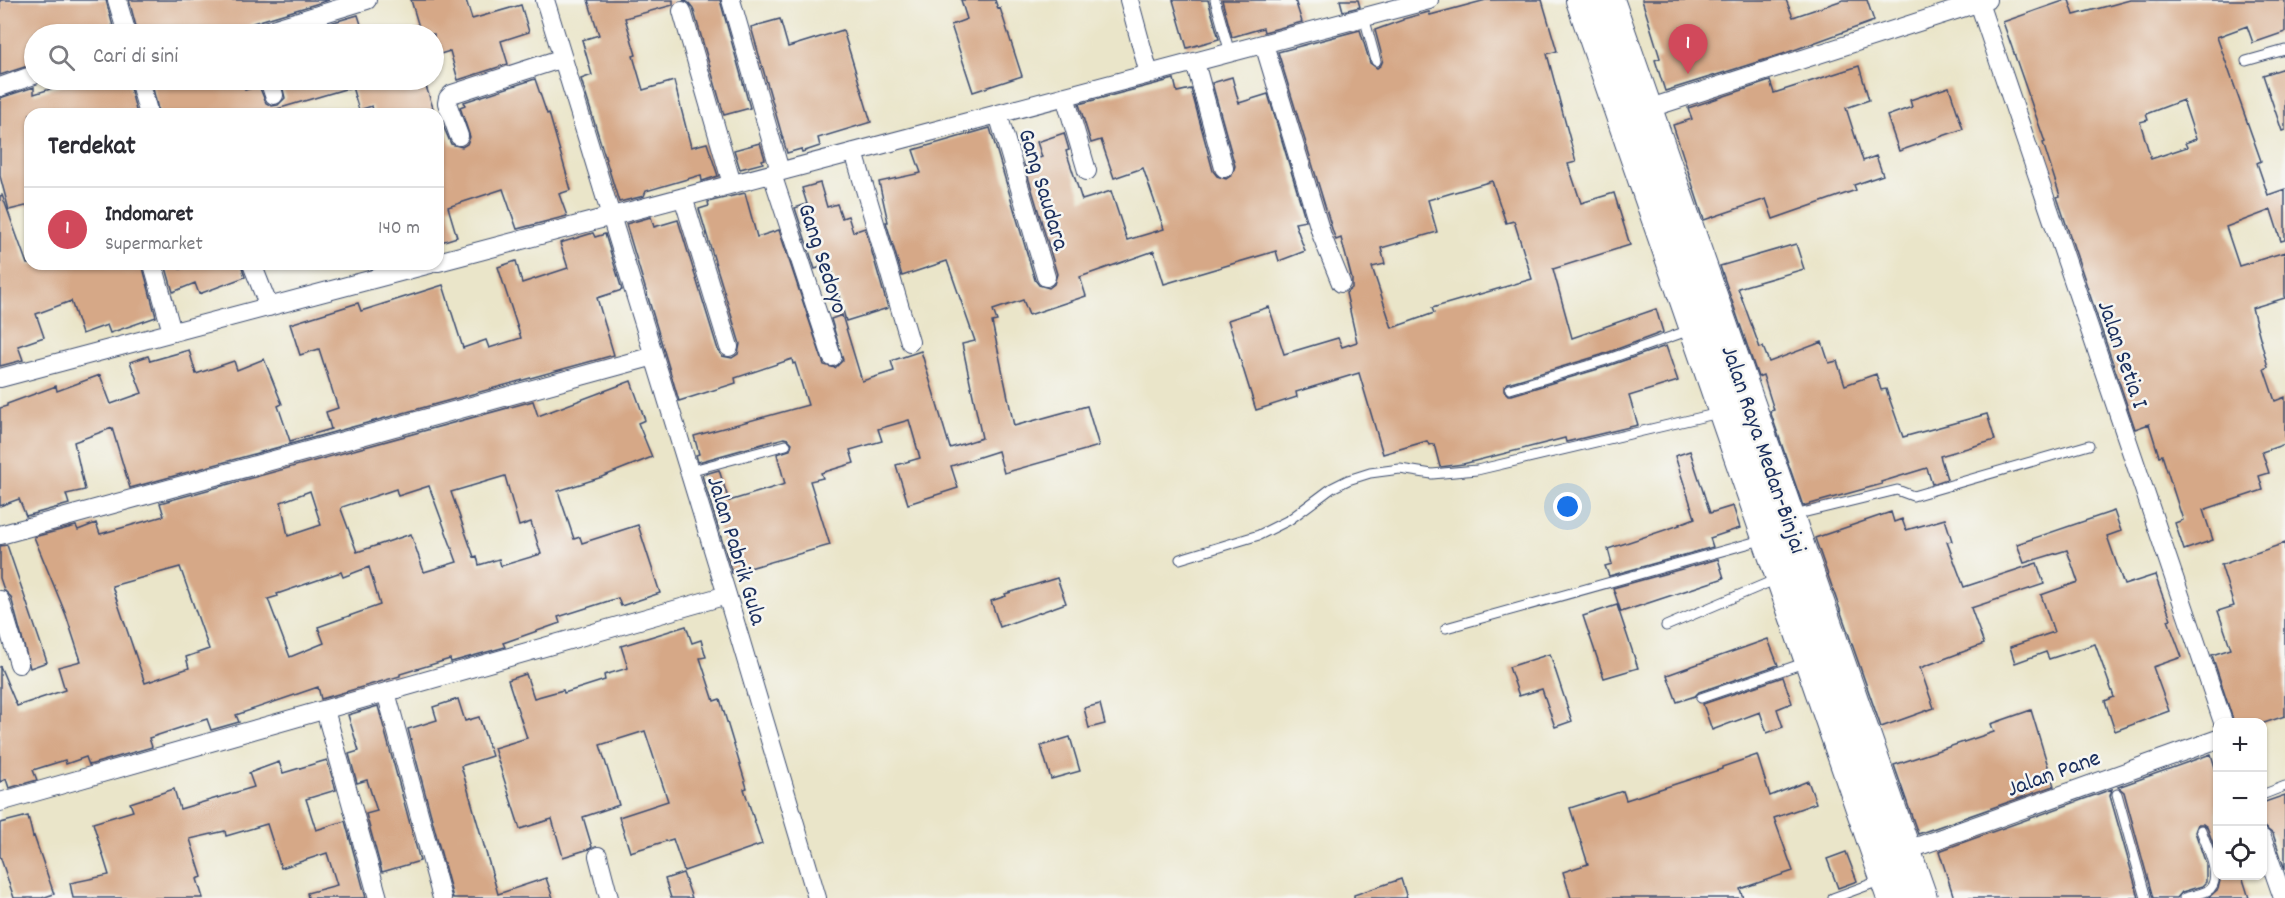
<!DOCTYPE html>
<html lang="id">
<meta charset="utf-8">
<style>
body{margin:0;font-family:Dekko,sans-serif;background:#f7f7f7;color:#2b2b33}
.controls{position:absolute;right:18px;bottom:18px;display:grid;overflow:hidden;border-radius:12px;box-shadow:0 2px 4px #0004}
.controls button{width:54px;height:54px;display:grid;place-items:center;padding:0;border:0;border-bottom:2px solid #e1e1e2;background:#fff;color:#2b2b33;font:30px sans-serif}
.you{position:absolute;left:1568px;top:507px;width:21px;height:21px;margin:-15px;border:4px solid #fff;border-radius:50%;background:#1a73e8;box-shadow:0 0 0 9px #1a73e833}
.badge{display:grid;place-items:center;width:39px;height:39px;border-radius:50%;background:#d1495b;color:#fff;font-size:20px;font-weight:700}
.pin{position:absolute;translate:-50% -50px;filter:drop-shadow(0 2px 3px #0008)}
.pin::after{content:'';position:absolute;top:32px;width:21px;height:18px;background:inherit;clip-path:polygon(0 0,100% 0,50% 100%)}
.list{margin:0;padding:0;list-style:none}
h2{display:flex;justify-content:space-between;align-items:center;height:78px;margin:0;padding:0 24px;font-size:26px}
h2 small{font-size:20px;font-weight:400;color:#7c7c81}
.list li{display:grid;grid-template-columns:39px 1fr auto;gap:18px;align-items:center;box-sizing:border-box;height:84px;padding:0 24px;border-top:2px solid #e1e1e2}
.list b{display:block;font-size:22px;white-space:nowrap}
.list p{margin:0;font-size:20px;white-space:nowrap;color:#7c7c81}
.list em{font-size:20px;font-style:normal;color:#7c7c81}
.icon{flex:none;width:33px;height:33px;fill:none;stroke:currentColor;stroke-width:2;stroke-linecap:round;stroke-linejoin:round}
.map{position:relative;flex:none;width:2285px;height:898px;overflow:hidden}
.search{position:absolute;background:#fff;box-shadow:0 2px 4px #0004;left:24px;top:24px;width:420px;height:66px;display:flex;align-items:center;gap:15px;box-sizing:border-box;padding:0 21px;border-radius:33px;color:#7c7c81;font-size:22px}
.panel{position:absolute;background:#fff;box-shadow:0 2px 4px #0004;left:24px;top:108px;width:420px;height:162px;border-radius:18px}
.map>svg:first-child{display:block}
.building{fill:#d6a887;fill-rule:evenodd}
.lines{fill:none;stroke-linecap:round;stroke-linejoin:round}
.service-casing{stroke:#3a4a6e;stroke-width:11}
.minor-casing{stroke:#3a4a6e;stroke-width:20}
.trunk-casing{stroke:#3a4a6e;stroke-width:34}
.service{stroke:#fff;stroke-width:9}
.minor{stroke:#fff;stroke-width:18}
.trunk{stroke:#fff;stroke-width:32}
.labels{text-anchor:middle;stroke-width:5;stroke-linejoin:round;paint-order:stroke}
.street-label{font-size:24px;fill:#1b2f5e;stroke:#f6f6f2}
</style>
<div class="map">
<svg width="2285" height="898" viewBox="0 0 2285 898">
<rect width="100%" height="100%" fill="#f6f6f2"/>
<filter id="ink" filterUnits="userSpaceOnUse"><feTurbulence type="fractalNoise" baseFrequency=".0167" numOctaves="2"/><feDisplacementMap in="SourceGraphic" scale="12" xChannelSelector="R" yChannelSelector="G"/><feConvolveMatrix kernelMatrix="1 2 1 2 8 2 1 2 1" color-interpolation-filters="sRGB"/></filter>
<filter id="wash" filterUnits="userSpaceOnUse"><feTurbulence type="fractalNoise" baseFrequency=".008" numOctaves="4" result="noise"/><feDisplacementMap in="SourceGraphic" scale="24" xChannelSelector="R" yChannelSelector="G"/><feGaussianBlur stdDeviation="1.35" result="paint"/><feColorMatrix in="noise" values="0 0 0 0 0 0 0 0 0 0 0 0 0 0 0 0 0 1.4 0 .05"/><feComposite in="paint" operator="in"/></filter>
<g filter="url(#wash)">
<rect width="100%" height="100%" fill="#eae5c9"/>
<g id="blocks">
<path class="building" d="M0,0H106L115,34H34V64L0,75Z
M129,0H329L253,23L247,27L245,34H138Z
M411,0H466L472,19L521,5L529,32L501,41L508,64L458,80L450,51L434,56V34H421Z
M588,0H673V5L625,18L636,55L633,56L643,90L674,81L691,147L707,143L718,176L702,181L701,175L646,191L644,196L619,202L581,79L592,75L582,40L599,35Z
M683,0H720L750,108L724,115L693,8L689,3Z
M961,0H995L998,9L1000,8L1022,76L973,92L951,25L967,19Z
M1173,0H1208L1219,39L1187,48Z
M1222,0H1295L1302,22L1264,32L1263,28L1232,37Z
M1340,0H1358L1360,7L1343,11Z
M1486,0H1542L1557,51L1547,54L1576,162L1568,164L1581,203L1614,193L1630,245L1553,269L1572,338L1656,309L1663,332L1601,355L1508,383L1504,387V391L1508,395H1512L1605,367L1666,346L1678,381L1629,396L1638,425L1566,442L1565,438L1463,464L1440,467L1434,444L1429,445L1427,441L1383,454L1359,373L1296,392L1297,397L1256,410L1228,320L1269,307L1284,354L1338,338L1342,347L1357,342L1346,293L1352,288V279L1341,238L1336,240L1333,232L1278,52L1360,30L1370,63L1377,68L1381,65L1383,60L1375,30L1403,20V19L1429,12L1430,15ZM1492,181L1506,223L1514,221L1532,279L1432,308L1434,313L1392,328L1372,267L1385,264L1381,248L1437,232L1428,200Z
M1642,0H1786L1793,17L1843,0H1867L1874,21L1783,54L1665,91L1655,60L1660,58Z
M2066,0H2069L2074,15L2130,0H2285V32L2253,43L2247,26L2217,37L2261,161L2257,163L2268,195L2285,189V240L2281,241L2271,210L2226,227L2239,266L2285,252V298L2252,308L2268,367L2264,369L2275,401L2285,397V444L2262,452L2269,473L2259,476L2263,490L2203,510L2213,540L2184,550L2175,523L2183,520L2162,455L2159,456L2149,424L2135,429L2057,197L2060,196L2043,143L2045,142L2003,22ZM2183,100L2196,139L2185,143L2187,147L2151,159L2140,122L2148,120L2146,114Z
M358,15L364,34H293Z
M780,19L788,47L843,30L871,122L818,138L820,146L802,152L801,149L787,153L751,27Z
M1859,66L1869,100L1846,108L1863,161L1876,156L1883,175L1854,185L1856,190L1773,219L1766,199L1704,220L1673,125L1692,119L1688,108L1770,81L1774,93Z
M2285,68V130L2282,131L2263,75Z
M1232,77L1239,103L1268,94L1306,221L1295,223L1305,251L1279,261L1276,251L1164,284L1154,251L1080,277L1086,296L1029,315L1023,300L993,310L997,321L992,322L1014,426L1087,406L1099,446L1004,473L998,451L951,466L958,488L908,504L896,465L920,458L909,420L878,429L882,441L850,450L854,463L821,473L823,478L810,481L830,545L732,573L702,475L719,470L729,501L785,484L777,454L790,450L792,443L788,439L784,438L698,462L696,455L699,454L694,436L808,405L795,363L793,364L792,359L735,378L736,383L679,401L626,224L651,217L654,227L678,220L718,350L722,356L732,358L738,354L740,344L699,209L709,206L708,202L745,193L757,237L779,230L824,365L835,368L843,360L831,319L842,315L862,381L894,371L891,361L921,351L950,448L982,438L962,344L975,341L947,261L902,276L886,222H888L879,182L921,173L913,150L990,128L1035,280L1039,285L1049,288L1054,284L1057,274L1024,163L1042,157L1037,142L1064,133L1069,150L1066,151L1082,200L1111,191L1127,240L1164,229L1143,168L1114,178L1101,140L1091,143L1079,104L1174,79L1177,92L1191,89L1213,171L1217,176L1226,179L1232,175L1235,166L1212,83Z
M535,79L547,114L549,113L571,190L559,194L567,216L517,229L503,189L448,207L457,237L438,243V114L451,144L462,147L467,144L470,137L460,107L465,105L464,102Z
M80,80H128L137,114H30V205L9,210L0,176V98L34,87V94Z
M151,80H197L199,84L212,80H242L245,90L259,86L266,103L272,106L278,105L285,98L281,81L285,80H424L435,114H374L372,106L359,110L352,87L260,114H159Z
M1949,87L1963,129L1899,151L1887,116L1912,107L1910,100Z
M760,143L765,159L762,160L763,163L740,169L734,150Z
M820,183L827,207L837,204L842,218L848,216L853,232L865,228L888,308L846,321L830,264L815,269L795,208L807,204L802,188Z
M2,195L27,264H142L156,317L110,333L107,325L82,334L71,301L36,314L44,337L18,346L23,360L0,366V196Z
M593,233L595,237L605,234L622,290L597,298L614,355L130,488L112,428L74,442L85,490L66,494L69,504L26,516L19,499L0,506V408L7,406V404L56,386L57,391L100,375L111,404L142,393L130,362L148,356L150,361L189,350L196,374L234,361L237,370L264,359L282,404L278,406L290,441L331,429L326,412L338,408L319,349L300,355L290,324L358,303L361,311L443,285L463,348L486,340L489,348L521,338L498,267L516,261L522,283L568,268L560,243Z
M1796,244L1804,269L1738,288L1760,348L1763,347L1769,362L1822,342L1829,363L1837,361L1845,385L1876,374L1881,390L1886,389L1903,437L1987,414L1995,440L1940,456L1947,479L1932,484L1927,468L1881,482L1882,484L1803,506L1770,411L1774,410L1763,375L1758,377L1720,266Z
M165,264H178L180,269L193,264H241L245,277L199,294L195,283L173,292Z
M631,381L645,420L638,423L652,457L599,478L558,491L574,539L580,537L582,543L638,525L660,593L621,606L618,598L558,617L560,623L503,643L505,647L451,662L450,659L400,674V676L321,699L318,687L236,715L239,722L211,730L207,719L149,738L152,747L89,765L86,757L66,764L65,760L33,770L37,780L9,788L6,779L0,782V666L17,706L65,690L58,667L81,661L66,615L34,537L76,526L78,530L96,523L100,534L164,516L160,503L533,401L538,416ZM505,476L519,526L531,522L541,554L501,566L499,559L479,565L477,556L474,557L451,492ZM429,486L457,562L424,572L411,534L357,552L341,509L342,507L396,489L398,496ZM310,491L321,525L288,536L281,502ZM180,567L209,649L186,657L189,668L145,683L112,586ZM369,567L380,605L318,627L324,643L290,657L268,599L278,596L277,594L341,572L343,577Z
M1690,451L1710,513L1733,506L1740,528L1710,538L1713,547L1609,576L1605,566L1612,564L1608,549L1680,525L1679,524L1695,518L1675,456Z
M2114,511L2121,531L2107,536L2124,585L2155,575L2171,619L2168,620L2182,657L2153,667L2169,711L2115,731L2105,701L2114,697L2095,644L2049,659L2046,652L2015,663L2010,647L2054,632L2041,595L2078,582L2067,550L2024,563L2017,544Z
M1891,512L1894,522L1902,519L1906,530L1945,519L1952,541L1947,542L1964,587L2037,563L2044,584L1971,608L1984,644L1920,668L1934,708L1881,727L1815,538Z
M2285,543V716L2264,723H2234L2212,655L2231,649L2218,611L2234,606L2221,565Z
M7,545L47,662L30,668L11,597L4,590L0,578V546Z
M1718,559L1724,578L1621,612L1613,588Z
M1057,578L1066,603L1000,627L991,601L1006,596L1005,594Z
M1617,605L1638,668L1604,678L1583,616Z
M686,626L692,643L701,640L706,657L700,658L714,701L720,699L747,788L744,789L762,844L684,871L673,839L630,852L619,817L668,801L645,731L600,745L619,805L583,817L592,847L589,849L563,857L552,819L520,829L494,748L527,738L508,680L526,674L534,698L563,690L564,693L605,680L604,675L628,668L621,646Z
M1768,639L1778,665L1699,692L1695,696L1677,702L1667,675Z
M1550,654L1572,721L1555,727L1542,689L1519,696L1509,667Z
M1783,677L1792,703L1777,709L1783,727L1767,733L1760,712L1712,730L1703,704Z
M458,699L465,721L479,717L492,756L461,766L498,894L546,878L553,898H453L408,729L437,720L433,707Z
M1100,704L1105,724L1089,728L1084,708Z
M378,706L420,861L382,872L366,814L377,811L367,780L357,783L349,754L359,751L348,715Z
M2031,710L2054,786L1918,834L1894,765L1994,732L1991,724Z
M1070,737L1080,771L1051,779L1041,746Z
M2211,754L2217,774V855L2207,827L2203,824H2198L2195,832L2206,864V882L2202,886L2182,892L2177,898H2153L2124,792L2118,787Z
M1757,755L1770,796L1808,781L1816,803L1774,818L1793,871L1740,889L1743,898H1571L1563,872L1588,864L1570,808L1623,791L1626,800L1722,769V767Z
M327,760L336,790L306,799L316,830L345,821L366,898H308L307,893L337,885L327,853L281,868L267,824L226,836L225,831L190,839L202,877L197,879L203,898H73L70,883L109,875L93,823L133,811L130,803L174,789L180,809L254,787L249,773L279,762L283,773Z
M2112,789L2110,796L2139,898H1954L1939,851Z
M2285,795V870L2273,834L2264,827L2262,823V803Z
M28,816L33,837L34,836L54,894L42,898H14L0,856V823Z
M1846,852L1857,881L1838,888L1827,859Z
M683,873L692,898H671L665,879Z
M2221,876H2242L2249,898H2208L2218,889Z
M1401,879L1407,898H1354V895Z"/>
</g>
</g>
<g filter="url(#ink)">
<use href="#blocks" fill-opacity="0" stroke="#3a4a6e" stroke-width="1.5"/>
<g class="lines">
<defs>
<path id="service" d="M1215,0L1230,53
M1364,17L1376,61
M2246,61L2285,50
M1510,389L1603,361L1690,330
M689,471L786,445
M1794,515L1897,490L1913,496L2089,445
M1180,559L1259,535L1289,520L1332,488L1348,480L1370,473L1400,469L1432,474L1477,470L1719,413
M1666,626L1777,579
M1446,628L1765,539
M1701,698L1807,662
M2117,794L2146,898
M2262,795L2285,786
M1833,898L1882,880
M2184,898C2191,896 2201,894 2207,891C2225,881 2206,845 2201,830"/>
<path id="minor" d="M117,0L127,34
M545,0L727,595L817,898
M731,0L780,171
M1129,0L1149,74
M1978,0L2223,722
M682,11L732,184
M256,34L367,0
M1264,44L1322,236L1341,283
M1195,62L1224,168
M139,80L148,111
M269,80L274,95
M0,87L34,75
M1065,96L1087,171
M1647,109L1987,0
M998,114L1046,277
M459,136L447,103L448,98L452,94L563,58
M854,152L910,342
M772,174L832,357
M683,197L729,347
M438,262L1429,0
M153,264L172,332
M252,264L269,307
M0,378L430,264
M0,535L654,356
M0,600L19,664
M386,692L442,898
M325,710L378,898
M0,802L727,595
M2262,838L2283,898
M1905,851L2218,739
M598,856L609,898"/>
<path id="trunk" d="M1582,0L1893,898
M1608,0L1921,898"/>
</defs>
<use href="#service" class="service-casing"/>
<use href="#minor" class="minor-casing"/>
<use href="#trunk" class="trunk-casing"/>
<use href="#service" class="service"/>
<use href="#minor" class="minor"/>
<use href="#trunk" class="trunk"/>
</g>
</g>
<g class="labels">
<g class="street-label">
<text transform="translate(1045 189) rotate(73)" y="8">Gang Saudara</text>
<text transform="translate(824 258) rotate(72)" y="8">Gang Sedoyo</text>
<text transform="translate(2124 354) rotate(71)" y="8">Jalan Setia I</text>
<text transform="translate(1765 449) rotate(71)" y="8">Jalan Raya Medan-Binjai</text>
<text transform="translate(738 550) rotate(73)" y="8">Jalan Pabrik Gula</text>
<text transform="translate(2053 772) rotate(-20)" y="8">Jalan Pane</text>
</g>
</g>
</svg>
<div class="controls">
<button>+</button>
<button>−</button>
<button><svg class="icon" aria-label="locate" viewBox="0 0 24 24"><circle cx="12" cy="12" r="6"/><path d="M12 2v4M12 18v4M2 12h4M18 12h4"/></svg></button>
</div>
<div class="you"></div>
<div class="pin badge" style="left:1688px;top:74px">1</div>
<div class="search"><svg class="icon" aria-label="search" viewBox="0 0 24 24"><circle cx="10" cy="10" r="6"/><path d="M15 15l6 6"/></svg>Cari di sini</div>
<section class="panel">
<h2>Terdekat<small></small></h2>
<ul class="list">
<li><span class="badge">1</span><div><b>Indomaret</b><p>Supermarket</p></div><em>140 m</em></li>
</ul>
</section>
</div>
